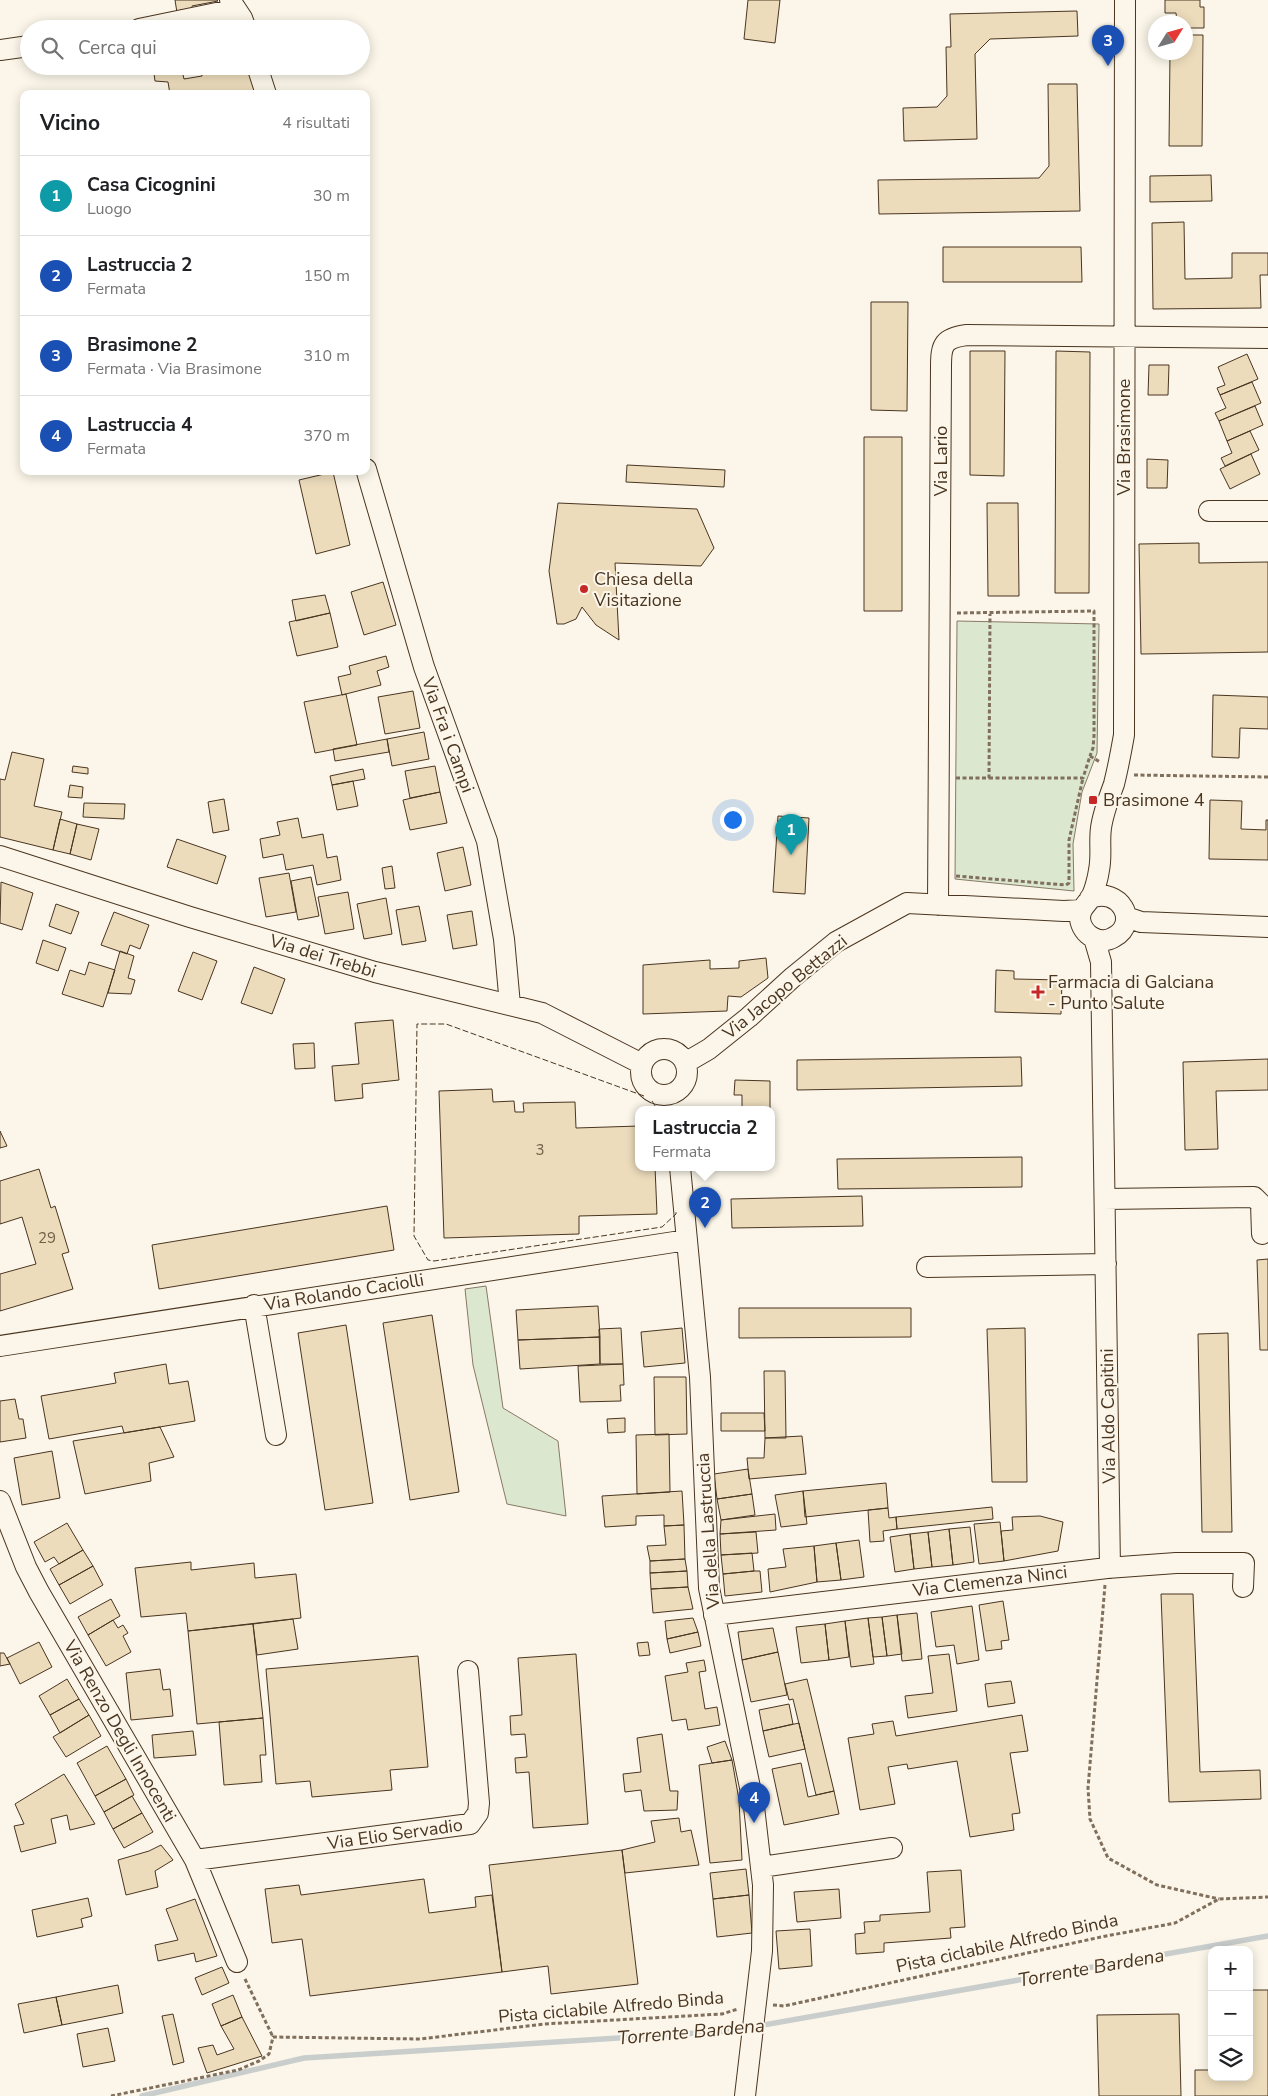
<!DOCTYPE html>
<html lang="it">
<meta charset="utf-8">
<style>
body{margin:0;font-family:"Nunito Sans",sans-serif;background:#f6f6f6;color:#202124}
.controls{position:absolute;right:15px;bottom:15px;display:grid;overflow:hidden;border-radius:10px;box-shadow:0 2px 12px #0003}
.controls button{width:45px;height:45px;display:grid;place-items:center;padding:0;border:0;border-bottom:1px solid #e0e0e0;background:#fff;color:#202124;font:25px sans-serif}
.compass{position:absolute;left:1148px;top:15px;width:45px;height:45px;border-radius:50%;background:#fff;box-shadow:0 2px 12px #0003;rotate:53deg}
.you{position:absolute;left:732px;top:819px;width:18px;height:18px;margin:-12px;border:4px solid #fff;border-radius:50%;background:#1a73e8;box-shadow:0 0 0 8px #1a73e833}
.badge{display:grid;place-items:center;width:32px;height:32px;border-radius:50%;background:#7c3aed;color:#fff;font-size:16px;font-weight:700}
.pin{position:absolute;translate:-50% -41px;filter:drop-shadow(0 1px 2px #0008)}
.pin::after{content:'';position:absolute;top:26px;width:18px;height:15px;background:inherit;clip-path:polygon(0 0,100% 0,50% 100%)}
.popup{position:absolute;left:635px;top:1106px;width:140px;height:65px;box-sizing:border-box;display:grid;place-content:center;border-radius:10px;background:#fff;filter:drop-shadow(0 1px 4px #0005);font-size:16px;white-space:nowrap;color:#757577}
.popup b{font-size:19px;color:#202124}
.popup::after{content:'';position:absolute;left:50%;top:100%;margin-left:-10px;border:10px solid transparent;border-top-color:#fff}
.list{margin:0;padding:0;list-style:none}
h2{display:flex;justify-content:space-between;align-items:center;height:65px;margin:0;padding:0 20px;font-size:21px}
h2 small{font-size:16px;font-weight:400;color:#757577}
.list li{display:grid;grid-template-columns:32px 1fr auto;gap:15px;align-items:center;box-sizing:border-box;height:80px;padding:0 20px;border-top:1px solid #e0e0e0}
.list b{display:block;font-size:19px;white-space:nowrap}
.list p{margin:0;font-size:16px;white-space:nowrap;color:#757577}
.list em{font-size:16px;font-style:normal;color:#757577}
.icon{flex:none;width:28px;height:28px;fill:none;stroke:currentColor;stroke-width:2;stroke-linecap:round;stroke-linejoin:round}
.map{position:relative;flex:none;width:1268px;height:2096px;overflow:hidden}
.search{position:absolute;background:#fff;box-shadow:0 2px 12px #0003;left:20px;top:20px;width:350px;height:55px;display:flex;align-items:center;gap:12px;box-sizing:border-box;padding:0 18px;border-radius:28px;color:#757577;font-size:19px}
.panel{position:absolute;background:#fff;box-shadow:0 2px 12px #0003;left:20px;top:90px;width:350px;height:385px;border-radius:10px}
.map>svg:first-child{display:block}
.green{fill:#dce7d0;stroke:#887966}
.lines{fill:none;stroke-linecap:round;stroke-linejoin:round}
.stream{stroke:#c9cecd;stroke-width:5.5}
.building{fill:#ecdcbc;stroke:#4a3520}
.minor-casing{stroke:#4a3520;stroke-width:22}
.path{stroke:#7f6f5c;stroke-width:3;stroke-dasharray:4 2.5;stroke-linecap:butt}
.minor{stroke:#fbf6e9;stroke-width:20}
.fence{stroke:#4a3520;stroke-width:1;stroke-dasharray:6 2.5;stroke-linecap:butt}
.poi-dot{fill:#c62828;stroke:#fbf6e9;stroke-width:2}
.labels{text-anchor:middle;stroke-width:4;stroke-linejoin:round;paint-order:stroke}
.number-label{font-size:15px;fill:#725f47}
.street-label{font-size:18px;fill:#4a3520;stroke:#fbf6e9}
.poi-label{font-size:18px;fill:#4a3520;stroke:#fbf6e9;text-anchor:start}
.water-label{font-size:19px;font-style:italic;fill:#4a3520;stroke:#fbf6e9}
</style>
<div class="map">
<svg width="1268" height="2096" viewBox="0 0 1268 2096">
<rect width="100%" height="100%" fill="#fbf6e9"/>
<path class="green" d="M957,621L1099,624L1097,753L1082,792L1073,844L1074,891L955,879Z
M486,1286L503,1408L558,1441L566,1516L507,1504L473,1365L465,1289Z"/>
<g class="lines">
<path class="stream" d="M758,2026L1268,1936
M142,2096L304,2058L729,2031L749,2028"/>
</g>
<path class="building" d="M175,0H217L218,1L192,6L194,16L178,19Z
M748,0H780L775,43L744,39Z
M1165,0H1200V7H1204V28H1186V22H1177L1176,13H1165Z
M1077,11L1078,36L990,39L975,54L977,139L904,141L903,108L937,107L947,96L946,47H951L950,14Z
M235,21L238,29H196L195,26Z
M1186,35H1203L1202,146H1169L1170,52H1186Z
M153,66H181L184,79L202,76L201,66H251L261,94H170L168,82L155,81Z
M1048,84H1077L1080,211L879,214L878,180L1039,178L1049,166Z
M1211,175L1212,201L1150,202V176Z
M1184,222L1185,279L1232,278V253H1268V275H1260L1261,308L1153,309L1152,223Z
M943,247H1081L1082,282H943Z
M871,302H908L907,411L871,410Z
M970,351H1005L1004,476L970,475Z
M1056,351L1090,352L1089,593H1055Z
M1247,354L1258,379L1220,395L1217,388L1225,385L1218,367Z
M1149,365H1169L1168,395H1148Z
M1252,382L1261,403L1219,421L1215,413L1226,408L1220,395Z
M1255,406L1263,425L1227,441L1219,421Z
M1250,431L1259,450L1225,466L1221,458L1232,453L1227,441Z
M864,437H902V611H864Z
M1251,454L1260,474L1230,489L1220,469Z
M1147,459L1168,460L1167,488H1147Z
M627,465L725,470L724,487L626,482Z
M333,472L350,545L316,554L299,480Z
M558,503L697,509L714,548L701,566L615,563L619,640L596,625L582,607L576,619L564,624H557L549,571Z
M987,503H1018L1019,596H988Z
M1199,543V563L1268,562V652L1141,654L1139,544Z
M383,582L396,625L364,635L351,592Z
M325,595L330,613L296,621L292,600Z
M330,613L338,647L297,656L289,622Z
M386,656L389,667L377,671L381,685L342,695L338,677L351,674L349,666Z
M413,691L420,728L385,734L378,697Z
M346,694L357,745L315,753L304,702Z
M1213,695L1268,697V729L1240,728L1239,758L1212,757Z
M424,732L429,759L392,766L387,739Z
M387,739L389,752L335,761L333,749Z
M12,752L44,759L34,806L62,812L53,850L0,837V779L5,780Z
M73,766L88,768V774L72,772Z
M435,766L440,792L410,798L405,771Z
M363,769L365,779L332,785L330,776Z
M353,781L358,806L337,810L332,785Z
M70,785L83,787L82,798L68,797Z
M440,792L447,823L410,830L403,800Z
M224,799L229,830L213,833L208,802Z
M1210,800L1242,801L1241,829L1266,830V820H1268V860L1209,859Z
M84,803L125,804L124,819L83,817Z
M778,816L809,818L805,894L773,892Z
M298,818L302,838L323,834L327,858L337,856L341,880L317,885L313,865L286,870L283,854L263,858L260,839L280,835L277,822Z
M60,819L77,824L70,854L53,850Z
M77,824L99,829L91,860L70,854Z
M177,839L226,856L217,884L167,867Z
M463,847L471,885L445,891L437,853Z
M392,866L395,888L385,889L382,868Z
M289,873L296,912L266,917L259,878Z
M311,877L319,916L298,920L291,881Z
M1,882L33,893L22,930L0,923Z
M348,892L354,929L325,934L318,897Z
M386,898L392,934L364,939L357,904Z
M56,904L79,912L71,934L49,926Z
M419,906L426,941L402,945L396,910Z
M472,911L477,945L453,949L447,915Z
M114,912L149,925L140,949L130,945L127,954L101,945Z
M43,940L66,948L58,971L36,963Z
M120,951L134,956L128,978L135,980L131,994L108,993Z
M193,952L217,961L202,1000L178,991Z
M766,958L768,978L741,997L728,996L727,1011L643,1014V965L710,960V969L739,968V961Z
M89,962L115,970L103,1007L62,994L70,970L85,975Z
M254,967L285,979L272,1014L241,1003Z
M996,970L1014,971V979L1062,980L1061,1014L995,1012Z
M393,1020L399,1080L362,1084L363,1098L335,1101L332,1066L359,1064L355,1023Z
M314,1043L315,1068L295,1069L293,1044Z
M1021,1057L1022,1086L797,1090V1060Z
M1268,1059V1090L1216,1091L1218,1149L1185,1150L1183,1062Z
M735,1080L770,1081V1109H742V1095H734Z
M492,1089L493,1102L514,1101L515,1112H524L523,1103L575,1102L576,1128L639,1126V1167H655L657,1214L579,1216V1234L444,1238L439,1091Z
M0,1131L7,1146L0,1148Z
M1022,1157V1187L838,1189L837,1159Z
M39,1169L51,1208L55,1206L69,1252L62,1254L73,1289L0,1311V1274L36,1264L22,1217L0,1224V1181Z
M862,1196L863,1226L732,1228L731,1199Z
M387,1206L394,1250L159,1289L152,1245Z
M1268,1259V1350H1260L1257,1260Z
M598,1306L600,1337L518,1340L516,1310Z
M739,1308H911V1337L739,1338Z
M432,1315L459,1492L410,1500L383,1323Z
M346,1325L373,1503L325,1510L298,1333Z
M621,1328L623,1364H600L599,1329Z
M682,1328L685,1363L644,1367L641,1332Z
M1025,1328L1027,1482H992L987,1329Z
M1228,1333L1232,1532H1202L1198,1334Z
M600,1337V1364L520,1369L518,1340Z
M166,1364L169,1384L188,1381L195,1421L124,1433L122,1426L49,1439L41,1396L116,1383L114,1373Z
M623,1364L624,1385H620L621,1401L580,1402L578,1366Z
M764,1371H785L786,1438H765Z
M654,1377H686L687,1434L655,1435Z
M15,1399L19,1419H23L26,1438L0,1442V1401Z
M721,1413H764L765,1431H721Z
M625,1418V1432L608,1433L607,1419Z
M160,1427L174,1457L149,1463L151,1481L85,1494L73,1441Z
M669,1434L670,1492L637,1494L636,1435Z
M802,1436L806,1474L749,1479L747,1458H764L765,1438Z
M52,1451L60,1498L22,1505L14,1458Z
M748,1469L752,1494L717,1499L714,1474Z
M886,1483L888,1508L805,1517L803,1491Z
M682,1491L684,1525L664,1526V1515L636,1516V1525L605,1527L602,1496Z
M803,1491L807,1524L781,1527L775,1495Z
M752,1494L755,1515L721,1520L717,1499Z
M992,1507L993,1519L897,1529L896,1517Z
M888,1508L889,1518L896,1517L897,1529L883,1531L884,1541L870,1542L868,1510Z
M775,1514L776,1530L720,1534L721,1520Z
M1040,1516L1063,1522L1058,1551L1004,1561L1001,1531L1013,1530L1012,1517Z
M1000,1522L1004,1561L979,1564L974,1524Z
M67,1523L83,1550L59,1564L54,1557L45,1562L34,1542Z
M684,1525L685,1559L650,1561L647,1546L666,1545L664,1526Z
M970,1527L974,1562L953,1565L949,1529Z
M949,1529L953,1565L932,1567L928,1532Z
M756,1532L758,1553L721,1555L720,1534Z
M928,1532L932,1567L914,1569L910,1534Z
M910,1534L914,1569L895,1572L890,1537Z
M859,1540L864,1577L841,1580L836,1543Z
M836,1543L841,1580L817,1582L814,1546Z
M814,1546L817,1582L770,1592L768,1569L786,1567L783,1549Z
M83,1550L93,1566L59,1585L50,1569Z
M752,1553L754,1571L723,1574L721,1555Z
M685,1559L687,1571L650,1573V1561Z
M191,1562V1570L254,1563L255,1578L296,1574L301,1618L188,1631L186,1613L141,1617L135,1568Z
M93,1566L103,1585L70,1604L59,1585Z
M687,1571L688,1587L651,1589L650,1573Z
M754,1571H760L762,1592L725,1596L723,1574Z
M688,1587L693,1609L653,1613L651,1589Z
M1161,1594H1193L1200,1772L1260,1770L1261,1799L1169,1802Z
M111,1599L120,1616L88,1635L78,1617Z
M1003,1601L1009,1640L1001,1641L1002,1649L986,1651L979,1605Z
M972,1606L979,1660L957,1664L954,1645L936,1647L931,1612Z
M917,1613L922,1659L902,1661L897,1615Z
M897,1615L902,1654L887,1656L882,1617Z
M882,1617L887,1656L873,1657L868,1618Z
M693,1618L698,1632L667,1639L665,1621Z
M868,1618L874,1664L851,1667L845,1621Z
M293,1619L298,1649L257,1655L253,1624Z
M113,1620L118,1628L123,1625L128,1633L123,1636L131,1652L106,1666L88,1635Z
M845,1621L849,1657L829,1660L825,1624Z
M253,1624L263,1718L197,1724L188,1631Z
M825,1624L829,1660L801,1663L796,1627Z
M773,1628L778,1652L742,1660L738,1632Z
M698,1632L701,1646L670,1653L667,1639Z
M39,1642L52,1667L20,1684L7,1658Z
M648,1642L650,1655L639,1656L637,1643Z
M778,1652L787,1695L751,1702L742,1660Z
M0,1653H4L10,1664L0,1666Z
M576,1654L588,1824L533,1828L529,1772L516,1773L515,1758L527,1757L525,1734L511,1735L510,1716L522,1715L518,1658Z
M949,1654L957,1711L908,1718L905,1696L933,1693L928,1656Z
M418,1656L428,1767L390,1770L392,1790L312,1797L310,1781L276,1784L266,1669Z
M704,1660L706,1671L699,1672L705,1709L717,1707L720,1725L688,1730L686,1719L672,1721L665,1676L688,1672L686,1663Z
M160,1669L163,1690L170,1689L173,1716L131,1720L126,1673Z
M67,1679L79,1699L50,1715L39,1696Z
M807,1679L834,1791L816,1795L793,1699L789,1700L785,1684Z
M1011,1681L1015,1703L988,1707L985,1684Z
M79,1699L89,1715L60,1733L50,1715Z
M789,1704L793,1724L763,1731L759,1710Z
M89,1715L101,1736L66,1757L53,1737Z
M1022,1715L1028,1751L1010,1753L1020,1813L1012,1814L1014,1830L970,1837L957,1761L908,1769L907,1764L888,1767L895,1804L860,1810L848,1738L874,1734L872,1724L893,1721L896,1736Z
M263,1718L266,1755H260L262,1782L224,1785L219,1722Z
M799,1723L805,1749L769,1757L763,1731Z
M193,1731L196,1755L154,1758L152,1735Z
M662,1734L670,1791H678L677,1810L644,1811L641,1790L625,1792L623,1774L641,1772L637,1738Z
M725,1741L732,1760L712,1763L707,1747Z
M107,1746L126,1779L95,1796L77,1763Z
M732,1760L739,1800L742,1860L710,1863L699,1765Z
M801,1763L808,1797L834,1791L839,1814L784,1825L772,1769Z
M64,1774L95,1824L70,1830L67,1815L51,1819L56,1843L21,1852L14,1826L24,1824L15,1804Z
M126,1779L134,1795L104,1812L95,1796Z
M132,1796L142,1813L113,1829L104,1812Z
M142,1813L153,1832L124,1848L113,1829Z
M679,1818L681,1832L691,1830L699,1865L625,1873L622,1850L655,1842L651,1821Z
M161,1845L173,1860L155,1871L158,1887L126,1895L118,1860L149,1851Z
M622,1850L638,1984L551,1994L548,1966L502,1972L489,1865Z
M746,1869L749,1895L713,1899L710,1873Z
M961,1870L965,1927L950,1928L951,1938L884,1943V1952L856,1954L855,1934L865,1933L864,1922L880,1921V1915L930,1912L927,1872Z
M424,1879L429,1913L476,1907L475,1897L492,1895L502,1972L310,1996L302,1939L272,1943L265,1889L299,1885L301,1895Z
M839,1889L841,1918L797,1922L794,1892Z
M749,1895L752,1933L717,1937L713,1899Z
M88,1898L92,1916L81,1919L83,1927L37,1937L32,1910Z
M195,1899L217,1956L196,1962L194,1953L158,1961L155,1945L178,1940L166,1909Z
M810,1929L812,1966L779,1969L776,1931Z
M222,1967L229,1983L202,1995L195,1978Z
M118,1985L123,2013L62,2025L56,1997Z
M1249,1990H1268V2096H1195V2070H1212V2077H1249Z
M233,1995L242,2017L221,2026L212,2004Z
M56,1997L62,2025L24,2033L18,2004Z
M173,2014L184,2062L173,2065L162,2016Z
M1179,2014L1181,2096H1099L1097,2015Z
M242,2017L262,2056L207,2073L198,2048L213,2045L217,2055L234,2049L221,2026Z
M108,2028L115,2061L83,2067L77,2034Z"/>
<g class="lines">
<defs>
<path id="minor" d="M230,0L242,18L246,29
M139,29L236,9
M0,50L29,46
M257,66L266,94
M366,469L424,667L487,841L504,939L510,1005
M1209,511H1268
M0,856L190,917L375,972L542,1013L642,1064
M1090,898C1120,886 1140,923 1114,937C1100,946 1082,935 1080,919C1080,909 1085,906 1090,899C1094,893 1098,878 1099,870C1102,856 1099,842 1101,828C1103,813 1109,798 1114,784C1118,768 1121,752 1124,735L1125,0
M938,905L941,366C941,344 944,338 967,335L1268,338
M1126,917L1141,922L1268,927
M1094,938L1101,962L1110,1568
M641 1072a23 23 0 1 1 46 0a23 23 0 1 1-46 0Z
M685,1063L709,1049L749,1017L793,977L836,942L907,903L1064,911L1081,910
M680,1167L700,1377L709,1588L754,1807L763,1885L762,1951L745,2096
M1105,1199L1254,1197L1261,1204L1262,1234
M927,1267L1106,1264
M254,1305L276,1435
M0,1346L687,1240
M0,1501L26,1567L39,1592L195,1860L237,1962
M714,1615L1107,1568L1176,1563H1244L1243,1587
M195,1860L470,1824L478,1813L479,1803L468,1671
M761,1867L892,1848"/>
</defs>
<use href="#minor" class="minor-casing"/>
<path class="path" d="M957,613L1094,611V736L1093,748L1090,756
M1134,775L1268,777
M956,778H989L990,614
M989,778H1083L1090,756L1100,762
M956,876L1066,885L1069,883V840L1083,778
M1105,1585L1088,1788L1090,1819L1108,1858L1157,1885L1219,1899
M245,1979L273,2037
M773,2005L784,2006L1101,1937L1175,1923L1219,1899L1268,1897
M111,2096L238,2070L259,2061L269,2054L273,2037L420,2039L544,2024L722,2014L738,2009"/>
<use href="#minor" class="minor"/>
<path class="fence" d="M644,1096L446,1024H417L414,1236L428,1260L434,1261L662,1227L676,1214V1211
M652,1101L657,1109"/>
</g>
<g class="poi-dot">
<circle cx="584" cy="589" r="5"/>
<rect x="1088" y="795" width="10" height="10" rx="2.5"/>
<path d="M1035.5 984.5h5v5h5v5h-5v5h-5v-5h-5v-5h5z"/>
</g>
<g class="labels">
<g class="number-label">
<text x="540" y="1155">3</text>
<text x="47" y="1243">29</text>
</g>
<g class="street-label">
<text transform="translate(1124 437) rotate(-90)" y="6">Via Brasimone</text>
<text transform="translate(941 461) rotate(-90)" y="6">Via Lario</text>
<text transform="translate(448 735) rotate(70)" y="6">Via Fra i Campi</text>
<text transform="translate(323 956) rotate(17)" y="6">Via dei Trebbi</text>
<text transform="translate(785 987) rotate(-39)" y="6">Via Jacopo Bettazzi</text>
<text transform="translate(344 1292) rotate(-9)" y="6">Via Rolando Caciolli</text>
<text transform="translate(1108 1416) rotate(-91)" y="6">Via Aldo Capitini</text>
<text transform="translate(708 1531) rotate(-94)" y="6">Via della Lastruccia</text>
<text transform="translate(990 1581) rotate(-7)" y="6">Via Clemenza Ninci</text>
<text transform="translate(120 1731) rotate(60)" y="6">Via Renzo Degli Innocenti</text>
<text transform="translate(395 1834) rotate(-8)" y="6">Via Elio Servadio</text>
<text transform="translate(1007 1943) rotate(-12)" y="6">Pista ciclabile Alfredo Binda</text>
<text transform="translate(611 2007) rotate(-5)" y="6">Pista ciclabile Alfredo Binda</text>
</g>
<g class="poi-label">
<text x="594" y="585">Chiesa della<tspan x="594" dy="21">Visitazione</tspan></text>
<text x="1103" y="806">Brasimone 4</text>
<text x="1048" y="988">Farmacia di Galciana<tspan x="1048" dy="21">- Punto Salute</tspan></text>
</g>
<g class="water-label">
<text transform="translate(1091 1967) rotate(-10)" y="7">Torrente Bardena</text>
<text transform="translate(691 2031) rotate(-5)" y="7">Torrente Bardena</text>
</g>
</g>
</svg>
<div class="controls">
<button>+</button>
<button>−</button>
<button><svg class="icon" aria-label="layers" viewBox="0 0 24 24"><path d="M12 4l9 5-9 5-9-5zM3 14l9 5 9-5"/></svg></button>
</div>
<svg class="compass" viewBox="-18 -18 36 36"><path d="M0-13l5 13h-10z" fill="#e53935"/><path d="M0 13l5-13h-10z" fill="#757577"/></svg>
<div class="you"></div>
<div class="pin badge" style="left:791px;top:855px;background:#0f9aa8">1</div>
<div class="pin badge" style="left:705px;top:1228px;background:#1a4fb4">2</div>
<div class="popup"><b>Lastruccia 2</b>Fermata</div>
<div class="pin badge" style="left:1108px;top:66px;background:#1a4fb4">3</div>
<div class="pin badge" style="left:754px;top:1823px;background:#1a4fb4">4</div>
<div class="search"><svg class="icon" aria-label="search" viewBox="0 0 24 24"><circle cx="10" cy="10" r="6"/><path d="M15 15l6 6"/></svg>Cerca qui</div>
<section class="panel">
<h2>Vicino<small>4 risultati</small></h2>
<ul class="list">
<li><span class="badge" style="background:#0f9aa8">1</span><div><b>Casa Cicognini</b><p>Luogo</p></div><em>30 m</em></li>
<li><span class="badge" style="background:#1a4fb4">2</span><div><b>Lastruccia 2</b><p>Fermata</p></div><em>150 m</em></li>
<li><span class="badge" style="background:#1a4fb4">3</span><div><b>Brasimone 2</b><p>Fermata · Via Brasimone</p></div><em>310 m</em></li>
<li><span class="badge" style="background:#1a4fb4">4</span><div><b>Lastruccia 4</b><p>Fermata</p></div><em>370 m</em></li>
</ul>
</section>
</div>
